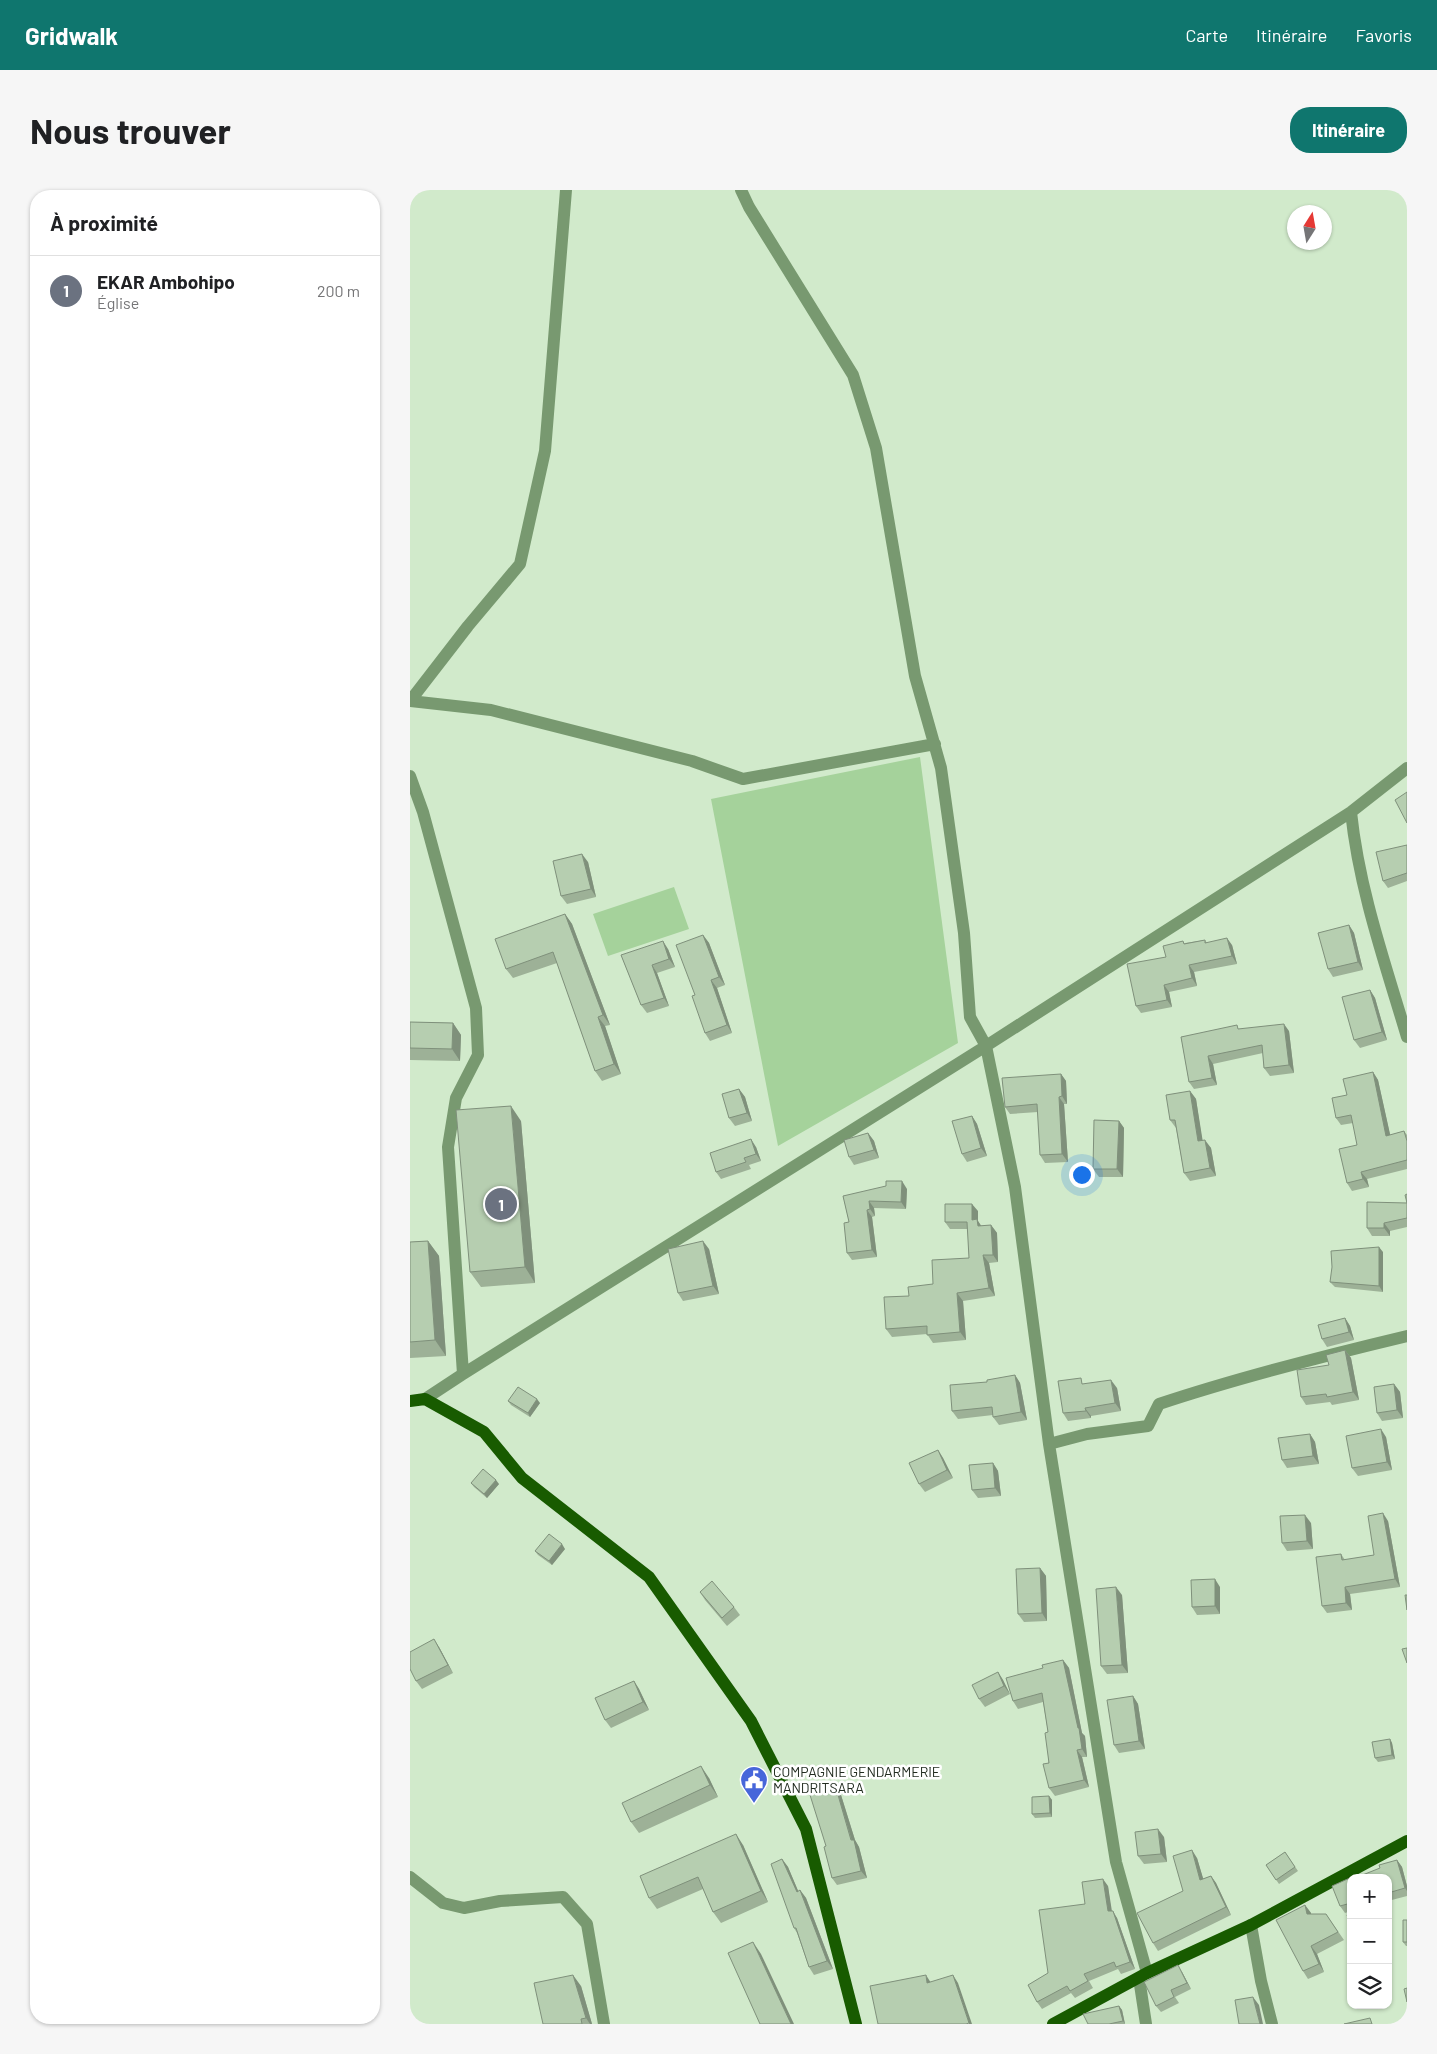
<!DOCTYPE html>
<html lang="fr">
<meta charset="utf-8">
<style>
body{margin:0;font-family:Barlow,sans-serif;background:#f6f6f6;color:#202124}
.controls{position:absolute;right:15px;bottom:15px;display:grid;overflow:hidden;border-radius:10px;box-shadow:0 1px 4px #0004}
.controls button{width:45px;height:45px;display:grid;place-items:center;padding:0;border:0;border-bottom:1px solid #e0e0e0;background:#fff;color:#202124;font:25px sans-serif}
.compass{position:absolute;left:877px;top:15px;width:45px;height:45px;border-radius:50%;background:#fff;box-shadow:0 1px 4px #0004;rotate:11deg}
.you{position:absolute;left:671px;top:984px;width:18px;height:18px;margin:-12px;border:4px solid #fff;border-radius:50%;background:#1a73e8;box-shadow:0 0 0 8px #1a73e833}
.badge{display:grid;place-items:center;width:32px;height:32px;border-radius:50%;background:#0f766e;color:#fff;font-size:16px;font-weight:700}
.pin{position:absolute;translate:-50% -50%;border:2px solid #fff;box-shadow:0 1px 5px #0006}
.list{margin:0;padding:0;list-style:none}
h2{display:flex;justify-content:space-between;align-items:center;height:65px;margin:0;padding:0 20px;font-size:21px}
h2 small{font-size:16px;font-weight:400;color:#757577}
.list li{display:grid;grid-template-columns:32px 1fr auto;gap:15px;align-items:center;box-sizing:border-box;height:70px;padding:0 20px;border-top:1px solid #e0e0e0}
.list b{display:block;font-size:19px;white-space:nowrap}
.list p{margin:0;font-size:16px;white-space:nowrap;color:#757577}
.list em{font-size:16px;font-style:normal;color:#757577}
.icon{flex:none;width:28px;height:28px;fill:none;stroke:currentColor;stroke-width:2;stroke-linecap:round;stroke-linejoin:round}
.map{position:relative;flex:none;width:997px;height:1834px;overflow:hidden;border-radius:20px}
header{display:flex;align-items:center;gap:30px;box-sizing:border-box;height:70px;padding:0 25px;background:#0f766e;color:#fff}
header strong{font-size:24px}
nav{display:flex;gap:28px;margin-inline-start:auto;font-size:18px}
.intro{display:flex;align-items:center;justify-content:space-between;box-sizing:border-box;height:120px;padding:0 30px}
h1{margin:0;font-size:35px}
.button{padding:12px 22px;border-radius:20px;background:#0f766e;color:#fff;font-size:18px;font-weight:700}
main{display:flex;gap:30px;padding:0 30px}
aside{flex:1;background:#fff;border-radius:20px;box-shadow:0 1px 4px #0004}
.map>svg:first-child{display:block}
.green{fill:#a5d29b}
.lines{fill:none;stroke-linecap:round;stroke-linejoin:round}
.minor{stroke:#789970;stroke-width:12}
.major{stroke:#185b00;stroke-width:12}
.wall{fill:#9db197}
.shaded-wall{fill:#7f907b}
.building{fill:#b6ceb0;stroke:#7f907b}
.labels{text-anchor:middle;stroke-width:5;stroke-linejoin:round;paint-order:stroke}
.poi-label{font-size:14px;fill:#222c20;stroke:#fff;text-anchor:start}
</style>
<header>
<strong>Gridwalk</strong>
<nav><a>Carte</a><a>Itinéraire</a><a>Favoris</a></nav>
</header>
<div class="intro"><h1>Nous trouver</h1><a class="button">Itinéraire</a></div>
<main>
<aside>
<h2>À proximité<small></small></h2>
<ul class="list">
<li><span class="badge" style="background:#6b7280">1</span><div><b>EKAR Ambohipo</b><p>Église</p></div><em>200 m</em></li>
</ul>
</aside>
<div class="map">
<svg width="997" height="1834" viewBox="0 0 997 1834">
<rect width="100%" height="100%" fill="#d1eacb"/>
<path class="green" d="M510,567L548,853L368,956L301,609Z
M264,697L279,739L198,766L183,724Z"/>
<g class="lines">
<path class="minor" d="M331,0L339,17L443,185L466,258L505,486L531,578L554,743L560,827L576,856L605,997L639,1254L706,1672L737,1783
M0,511L58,436L110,374L135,261L156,0
M0,511L81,520L282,571L333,589L525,554
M0,586L13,622L66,818L68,865L46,908L38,957L53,1184
M941,622C949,699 975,773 997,847
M15,1209L53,1184L576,856L941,622L997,578
M639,1254L677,1244L738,1236L749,1214C830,1187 913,1166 997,1146
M0,1687L33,1713L54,1718L90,1711L153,1707L177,1734L194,1834
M841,1735L851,1791L862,1834
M729,1788L736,1834"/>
<path class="major" d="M0,1211L15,1209L74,1242L112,1288L239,1387L341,1531L396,1639L446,1834
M643,1834L737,1783L841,1735L997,1651"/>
</g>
<path class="wall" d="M997,655V691L978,698L973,691Z
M178,672L186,707L157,714L151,706Z
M155,724L162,734L200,835L195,836L211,884L192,891L185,881L147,773L103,788L96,779Z
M939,735L944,743L953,780L923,787L918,779Z
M293,745L299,753L315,795L307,798L322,843L300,851L295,843L285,805Z
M795,750L797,753L822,755L827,774L784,782L787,796L759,802L762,817L731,823L726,816L756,767L775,753Z
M258,759L265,777L247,783L259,816L237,823L231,815L211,765Z
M960,800L965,808L977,850L950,858L944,850Z
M0,832L43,833L51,845L50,871L0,870Z
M829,839L879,841L884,883L860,886L854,878L853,863L803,874L807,895L784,899L779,892L771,847Z
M963,882L968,890L980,945L994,941L997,945V979L957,989L959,997L942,1001L937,993L947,955L943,933L931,935L926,928L937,905Z
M651,884L656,891L657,914H654L658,972L635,973L630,965L628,922L600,924L595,917Z
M329,899L335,907L342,931L325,936L319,928Z
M780,901L786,909L792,950L801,958L806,986L780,991L774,983L766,938L760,930Z
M562,926L567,934L577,966L557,972L552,964Z
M111,931L125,1093L71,1097L60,1082Z
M709,931L714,938L713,987H689L683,979Z
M458,943L464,951L469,968L444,975L439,967Z
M346,957L351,971L339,975L341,979L311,989L306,982Z
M497,999L496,1019L464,1018L465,1026L462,1027L467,1067L442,1070L437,1063L439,1032L433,1006Z
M997,1004V1037L980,1041V1046H962L957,1038L997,1013Z
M568,1021V1031L571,1036L581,1035L587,1043L588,1072L579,1073L585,1106L553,1111L556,1150L523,1153L517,1144L482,1147L476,1139L499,1106L523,1094L559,1068L558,1039H540L535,1032Z
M18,1051L29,1066L36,1166L0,1168V1052Z
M299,1059L309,1104L273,1111L268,1103Z
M973,1062V1102L925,1097L920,1092Z
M935,1128L940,1136L944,1150L917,1157L912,1149Z
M935,1160L941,1168L949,1210L922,1215L920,1212L896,1215L891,1207L919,1175Z
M605,1185L610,1193L617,1230L589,1235L583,1227V1225L548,1229L542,1221L577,1192Z
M984,1194L990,1202L993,1228L972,1231L967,1223Z
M707,1198L711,1221L681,1226V1228L658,1231L653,1223Z
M98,1211L130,1213L120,1227L101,1215Z
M900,1244L905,1252L909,1274L877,1278L872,1270Z
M976,1247L982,1280L948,1286L942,1278Z
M528,1260L533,1268L543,1288L515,1302L509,1294Z
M583,1273L588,1281L591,1306L568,1308L562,1300Z
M61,1293L89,1294L77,1308L64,1297Z
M978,1331L990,1397L940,1404L942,1420L917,1423L912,1416L931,1364L935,1370L964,1365Z
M901,1333L903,1359L877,1361L872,1353Z
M155,1359L142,1375L128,1365L125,1361Z
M630,1378L636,1386L637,1431L614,1432L608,1424Z
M810,1397V1424L787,1425L782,1417Z
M290,1402L324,1417L330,1425L317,1436L295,1410Z
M712,1405L718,1483L697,1484L691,1476Z
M29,1457L43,1483L12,1499L6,1491Z
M653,1470L659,1478L672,1543L675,1546L677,1567H672L679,1597L645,1606L639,1598L638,1542L633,1512L608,1519L603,1511L633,1478Z
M588,1482L593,1490L600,1504L575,1517L569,1509Z
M224,1491L229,1499L239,1520L201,1538L195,1530Z
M723,1506L728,1514L735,1559L709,1563L704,1555Z
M980,1549L982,1553L985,1569L968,1572L965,1568Z
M299,1588L308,1607L229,1643L221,1632Z
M431,1605L445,1650L449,1657L457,1688L427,1695L422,1688L416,1656Z
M639,1606L642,1610V1627L625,1628L622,1624Z
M754,1647L757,1672L734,1674L728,1666Z
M333,1655L358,1712L311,1733L303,1722L293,1699L247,1719L239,1708Z
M875,1662L888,1681L869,1694L856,1675Z
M787,1668L793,1689L801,1686L806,1693L821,1725L748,1761L743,1753L773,1701Z
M372,1669L378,1677L388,1701L390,1700L396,1708L423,1779L404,1785L399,1777L387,1743L384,1738Z
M987,1670L992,1677L997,1696V1706L978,1711V1688Z
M941,1688V1721L935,1723L930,1716Z
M698,1696L701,1721L707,1728L725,1779L711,1784L708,1779L679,1791L683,1798L665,1808L661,1803L632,1819L627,1812L638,1783L675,1714Z
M895,1715L901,1723V1724H916L934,1750L907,1764L914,1782L898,1789L893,1781Z
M997,1730V1756H996L993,1752Z
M772,1782L781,1799L765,1807L769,1813L751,1822L746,1816Z
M171,1796L182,1834H133Z
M709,1816L712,1820L715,1834H678Z"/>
<path class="shaded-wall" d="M172,664L178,672L186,707L181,699Z
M155,724L162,734L200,835L193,825Z
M939,735L944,743L953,780L948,772Z
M293,745L299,753L315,795L309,787Z
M817,748L822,755L827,774L822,766Z
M253,751L258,759L265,777L259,769Z
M242,775L247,783L259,816L254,808Z
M779,775L784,782L787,796L782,788Z
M301,790L307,798L322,843L317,835Z
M754,795L759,802L762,817L757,810Z
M960,800L965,808L977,850L972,842Z
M188,827L195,836L211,884L204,874Z
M43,833L51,845L50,871L42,859Z
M874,834L879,841L884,883L879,875Z
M798,866L803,874L807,895L802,888Z
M963,882L968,890L982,953L976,946Z
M651,884L656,891L657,914L652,906Z
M329,899L335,907L342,931L337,923Z
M780,901L786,909L794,959L788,951Z
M649,907L654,914L658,972L652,964Z
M101,916L111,931L125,1093L115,1077Z
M562,926L567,934L577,966L571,958Z
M709,931L714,938L713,987L707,979Z
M458,943L464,951L469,968L464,960Z
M341,949L346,957L351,971L346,964Z
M795,950L801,958L806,986L800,978Z
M951,982L957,989L959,997L953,989Z
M492,991L497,999L496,1019L491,1012Z
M459,1011L464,1018L465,1026L460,1019Z
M562,1014L568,1021V1031L572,1037L573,1044L562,1030Z
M457,1020L462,1027L467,1067L462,1060Z
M974,1033L980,1041V1046L974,1038Z
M581,1035L587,1043L588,1072L583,1065Z
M18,1051L29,1066L36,1166L25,1150Z
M293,1051L299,1059L309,1104L303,1096Z
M969,1057L973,1062V1102L969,1096Z
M573,1065L579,1073L585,1106L579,1098Z
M547,1103L553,1111L556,1150L550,1142Z
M935,1128L940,1136L944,1150L939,1142Z
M935,1160L941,1168L949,1210L943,1202Z
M605,1185L610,1193L617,1230L611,1222Z
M701,1190L707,1198L711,1221L705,1213Z
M984,1194L990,1202L993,1228L987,1220Z
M127,1209L130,1213L120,1227L118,1223Z
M675,1218L681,1226V1228L676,1221Z
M971,1239L976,1247L982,1280L977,1272Z
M900,1244L905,1252L909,1274L903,1266Z
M528,1260L533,1268L543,1288L537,1280Z
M583,1273L588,1281L591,1306L585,1298Z
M86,1290L89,1294L77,1308L74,1304Z
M973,1323L978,1331L990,1397L985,1389Z
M895,1325L901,1333L903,1359L897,1351Z
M152,1354L155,1359L142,1375L139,1371Z
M630,1378L636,1386L637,1431L632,1423Z
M805,1389L810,1397V1424L805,1416Z
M706,1397L712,1405L718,1483L712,1475Z
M935,1397L940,1404L942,1420L936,1413Z
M24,1449L29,1457L43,1483L38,1475Z
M653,1470L659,1478L672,1543L675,1546L677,1567L672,1559Z
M588,1482L593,1490L600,1504L594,1496Z
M224,1491L229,1499L239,1520L233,1512Z
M723,1506L728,1514L735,1559L729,1551Z
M980,1549L982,1553L985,1569L982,1565Z
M667,1560L672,1567L679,1597L674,1590Z
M291,1576L299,1588L308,1607L300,1595Z
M426,1598L431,1605L445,1650L449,1657L457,1688L451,1681Z
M639,1606L642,1610V1627L640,1623Z
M748,1639L754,1647L757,1672L751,1664Z
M326,1644L333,1655L358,1712L351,1701Z
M782,1660L787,1668L796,1698L790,1690Z
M372,1669L378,1677L392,1710L387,1702Z
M987,1670L992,1677L997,1696V1701L995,1698Z
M801,1686L806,1693L821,1725L816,1717Z
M693,1689L698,1696L703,1728L698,1721Z
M390,1700L396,1708L423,1779L417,1771Z
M895,1715L901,1723L902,1732L897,1724Z
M703,1721L707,1728L725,1779L720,1772Z
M343,1752L351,1764L384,1834H381Z
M901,1756L907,1764L914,1782L909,1774Z
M768,1775L772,1782L781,1799L777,1793Z
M163,1785L171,1796L182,1834H180L176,1828Z
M516,1785L521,1793H517Z
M543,1785L548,1793L562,1834H559V1833Z
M843,1807L849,1815L853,1834H850Z
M709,1816L712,1820L715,1834L713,1831Z"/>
<path class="building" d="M997,602V633L985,610Z
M997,655V683L973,691L966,662Z
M172,664L181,699L151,706L143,671Z
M155,724L193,825L188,827L204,874L185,881L143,762L96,779L85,749Z
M939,735L948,772L918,779L908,743Z
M293,745L309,787L301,790L317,835L295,843L282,806L285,805L266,755Z
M817,748L822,766L779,775L782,788L754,795L757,810L726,816L717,774L756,767L753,756L773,751L774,754L795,750V753Z
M253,751L259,769L242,775L254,808L231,815L211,765Z
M960,800L972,842L944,850L932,807Z
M0,832L43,833L42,859L0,858Z
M874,834L879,875L854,878L852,855L798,866L802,888L779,892L771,847L827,835L828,839Z
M963,882L976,946L994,941L997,951V970L951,982L953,989L937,993L929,959L947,955L941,925L926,928L922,908L937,905L933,889Z
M651,884L652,906L649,907L652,964L630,965L627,914L595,917L592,888Z
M329,899L337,923L319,928L312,904Z
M780,901L788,951L795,950L800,978L774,983L765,930H760L756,905Z
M101,916L115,1077L60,1082L46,920Z
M562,926L571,958L552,964L542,931Z
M684,930L709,931L707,979H683Z
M458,943L464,960L439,967L434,950Z
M341,949L346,964L334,968L336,972L306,982L300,963Z
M476,991H492L491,1012L459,1011L460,1019L457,1020L462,1060L437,1063L434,1033L439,1032L433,1006L476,996Z
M997,1004V1028L974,1033V1038H957V1012L997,1013L995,1005Z
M535,1014H562V1030L567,1029L568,1036L581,1035L583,1065H573L579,1098L547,1103L550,1142L517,1145V1136L476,1139L474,1107L499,1106L498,1097L523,1094L522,1070L559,1068L557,1032H535Z
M18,1051L25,1150L0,1152V1052Z
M293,1051L303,1096L268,1103L258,1059Z
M969,1057V1096L920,1092L922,1077L921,1061Z
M935,1128L939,1142L912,1149L908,1135Z
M935,1160L943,1202L917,1207L916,1204L891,1207L887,1180L919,1175L916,1165Z
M605,1185L611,1222L583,1227L582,1217L542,1221L540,1195L577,1192V1190Z
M671,1188L672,1194L701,1190L705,1213L675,1218L676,1221L653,1223L648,1191Z
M984,1194L987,1220L967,1223L964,1197Z
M108,1197L127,1209L118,1223L98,1211Z
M971,1239L977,1272L942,1278L936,1246Z
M900,1244L903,1266L872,1270L868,1248Z
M528,1260L537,1280L509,1294L499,1273Z
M583,1273L585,1298L562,1300L559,1275Z
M73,1279L86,1290L74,1304L61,1293Z
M973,1323L985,1389L935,1397L936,1413L912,1416L906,1367L931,1364L932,1370L964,1365L958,1326Z
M895,1325L897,1351L872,1353L870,1326Z
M139,1344L152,1354L139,1371L125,1361Z
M630,1378L632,1423L608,1424L606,1379Z
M805,1389V1416L782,1417L781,1390Z
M302,1391L324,1417L312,1428L290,1402Z
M706,1397L712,1475L691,1476L686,1399Z
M995,1405H997V1420Z
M24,1449L38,1475L6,1491L0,1479V1462Z
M997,1458V1473L992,1459Z
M653,1470L668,1538H669L672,1559L667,1560L674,1590L639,1598L633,1574L639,1573L635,1543L638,1542L632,1503L603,1511L596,1488L633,1478L632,1475Z
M588,1482L594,1496L569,1509L562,1495Z
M224,1491L233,1512L195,1530L185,1508Z
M723,1506L729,1551L704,1555L697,1510Z
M980,1549L982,1565L965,1568L962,1552Z
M291,1576L300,1595L221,1632L212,1613Z
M426,1598L441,1650H444L451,1681L422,1688L414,1657L416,1656L400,1605Z
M639,1606L640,1623L622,1624V1607Z
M748,1639L751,1664L728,1666L725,1642Z
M326,1644L351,1701L303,1722L288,1687L239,1708L230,1686Z
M782,1660L790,1690L801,1686L816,1717L743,1753L727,1723L773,1701L763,1666Z
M875,1662L885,1677L866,1690L856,1675Z
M372,1669L387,1702L390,1700L417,1771L399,1777L386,1738H384L361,1674Z
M987,1670L995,1698L978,1703V1688H945L970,1678L969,1675Z
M942,1687V1688H941V1713L930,1716L922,1696Z
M693,1689L698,1721H703L720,1772L706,1777L704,1772L674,1784L678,1791L660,1801L657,1796L627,1812L618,1795L638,1783L629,1720L675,1714L672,1692Z
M895,1715L897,1724H916L928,1742L901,1756L909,1774L893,1781L866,1730Z
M937,1725H941V1734Z
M993,1730H997V1752H993Z
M343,1752L381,1834H350L318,1763Z
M768,1775L777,1793L761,1800L764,1807L746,1816L734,1792Z
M163,1785L176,1828L171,1829L172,1834H133L124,1793Z
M516,1785L517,1793L543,1785L559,1833L556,1834H468L460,1796Z
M997,1798V1812L994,1799Z
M843,1807L850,1834H829L825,1810Z
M709,1816L713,1831L699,1834H678L673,1824Z
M960,1828L962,1834H934Z"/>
<defs>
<symbol id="civic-pin" viewBox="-11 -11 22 30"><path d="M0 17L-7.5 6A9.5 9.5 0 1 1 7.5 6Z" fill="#4766da" stroke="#fff"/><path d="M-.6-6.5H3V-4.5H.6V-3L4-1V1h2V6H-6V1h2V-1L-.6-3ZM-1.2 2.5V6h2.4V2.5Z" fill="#fff"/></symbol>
</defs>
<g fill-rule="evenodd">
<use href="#civic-pin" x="328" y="1574" width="32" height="43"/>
</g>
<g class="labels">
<g class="poi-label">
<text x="363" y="1587">COMPAGNIE GENDARMERIE<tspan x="363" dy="16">MANDRITSARA</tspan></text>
</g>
</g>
</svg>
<div class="controls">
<button>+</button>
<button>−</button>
<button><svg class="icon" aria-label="layers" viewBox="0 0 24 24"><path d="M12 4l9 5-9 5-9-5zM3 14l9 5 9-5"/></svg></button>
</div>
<svg class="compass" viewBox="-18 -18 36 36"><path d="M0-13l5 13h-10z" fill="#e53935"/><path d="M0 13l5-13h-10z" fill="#757577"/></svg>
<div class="you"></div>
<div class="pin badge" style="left:91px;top:1014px;background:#6b7280">1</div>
</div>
</main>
